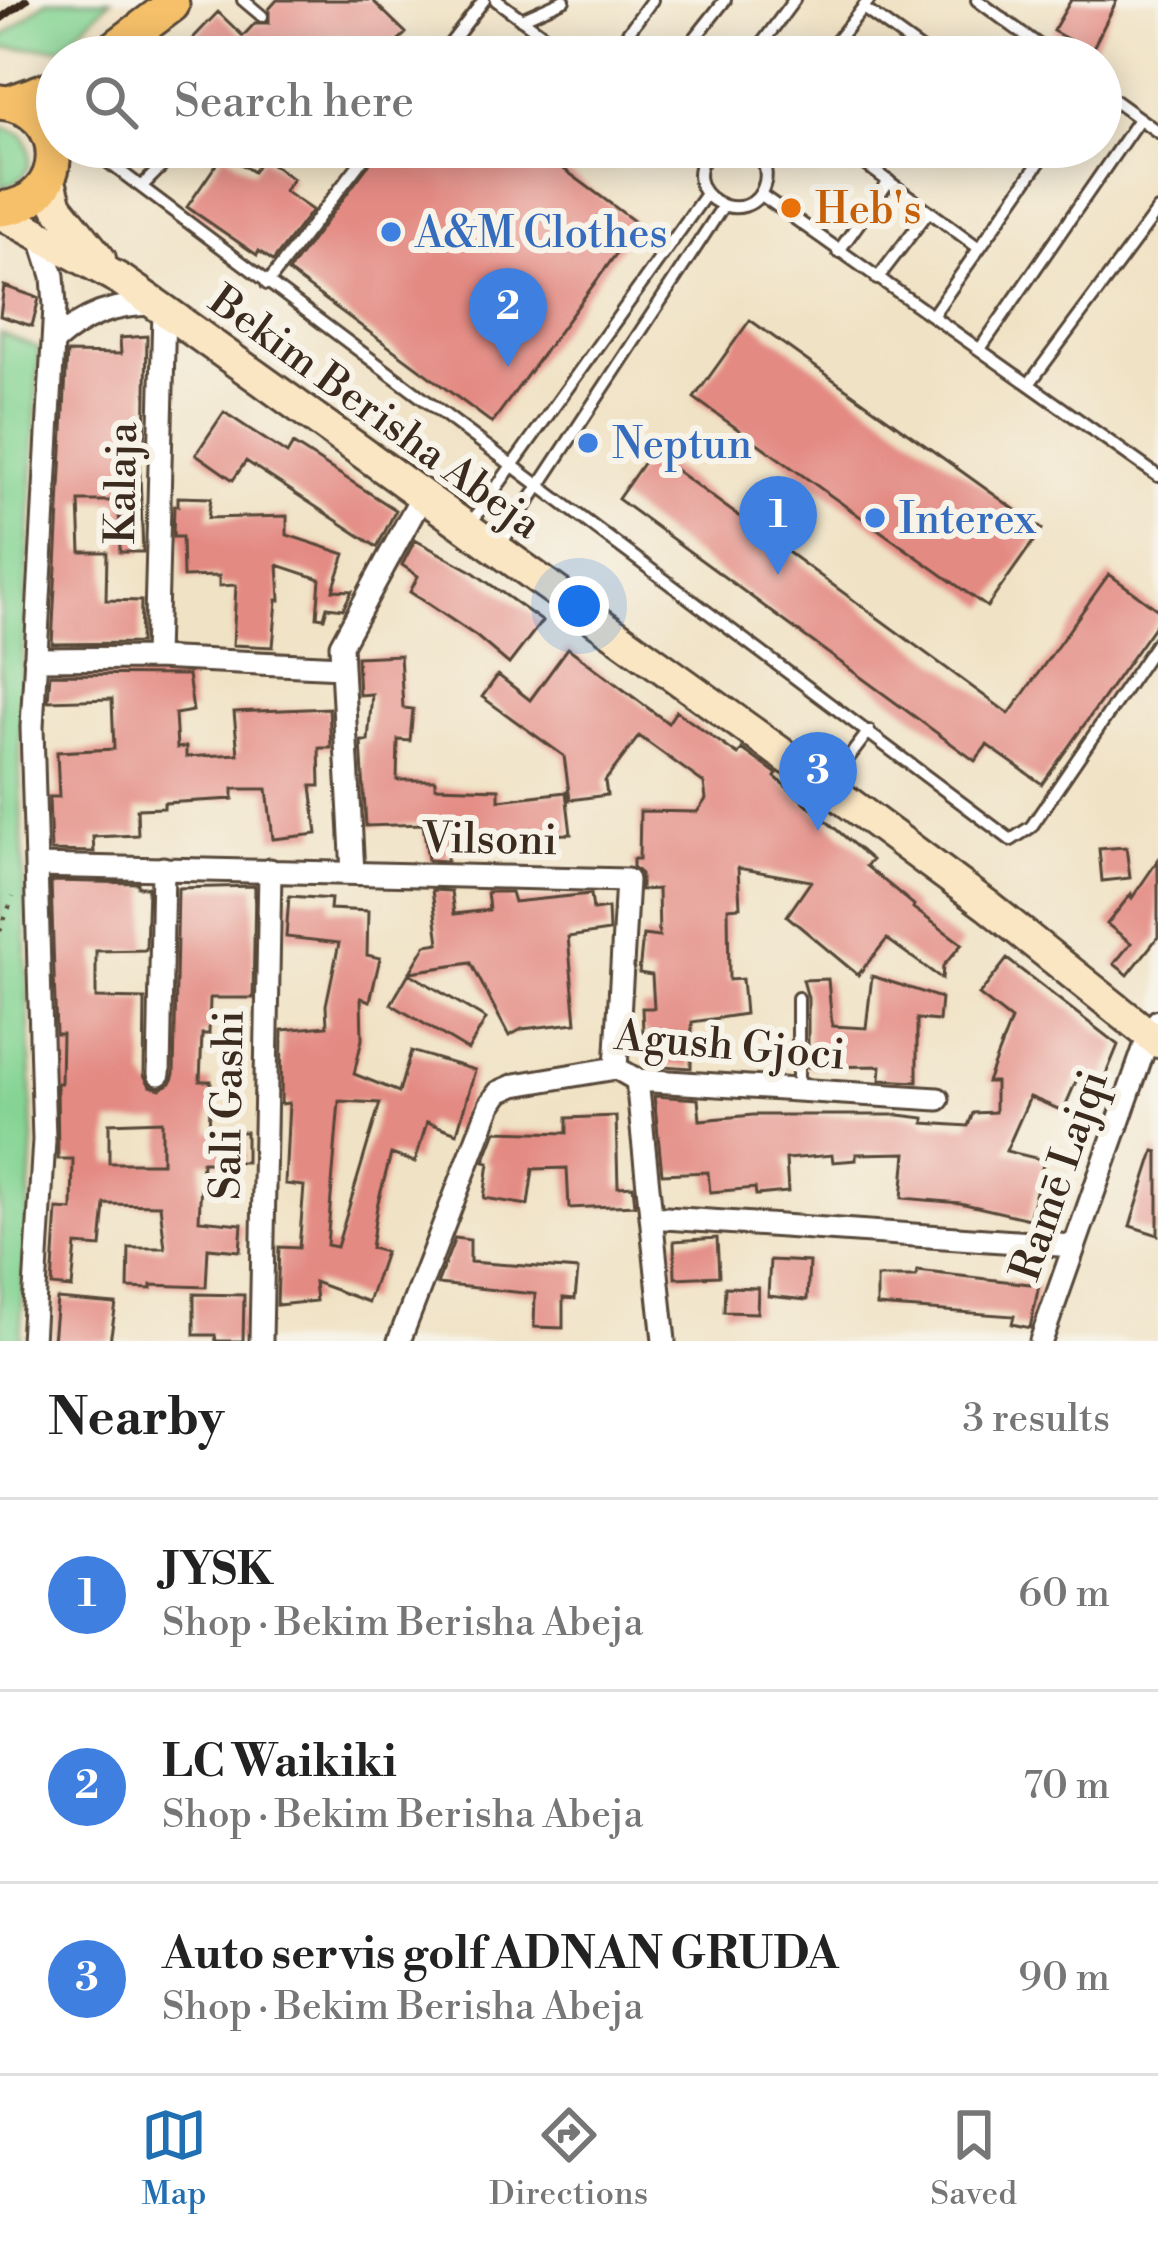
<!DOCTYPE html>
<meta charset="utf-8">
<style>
body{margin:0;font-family:"Libre Bodoni",serif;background:#f2f2f2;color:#222}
.you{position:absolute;left:579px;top:606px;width:42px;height:42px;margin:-30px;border:9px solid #fff;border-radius:50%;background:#1a73e8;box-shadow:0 0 0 18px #1a73e833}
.badge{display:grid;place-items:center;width:78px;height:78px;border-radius:50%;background:#1f6fb2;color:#fff;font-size:39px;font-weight:700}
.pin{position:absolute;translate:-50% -99px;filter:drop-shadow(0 3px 6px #0008)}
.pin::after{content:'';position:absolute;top:63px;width:42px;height:36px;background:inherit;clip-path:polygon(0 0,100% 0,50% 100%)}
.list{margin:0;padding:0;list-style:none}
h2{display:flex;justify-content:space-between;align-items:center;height:156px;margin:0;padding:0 48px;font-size:51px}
h2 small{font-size:39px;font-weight:400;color:#767676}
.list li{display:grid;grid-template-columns:78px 1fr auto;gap:36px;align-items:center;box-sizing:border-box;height:192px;padding:0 48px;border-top:3px solid #e0e0e0}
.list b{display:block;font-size:45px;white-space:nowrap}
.list p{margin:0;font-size:39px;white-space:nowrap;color:#767676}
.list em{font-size:39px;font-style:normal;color:#767676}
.icon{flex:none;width:66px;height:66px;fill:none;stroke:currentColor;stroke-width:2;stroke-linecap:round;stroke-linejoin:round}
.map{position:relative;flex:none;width:1158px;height:1341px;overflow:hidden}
.search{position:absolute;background:#fff;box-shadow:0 6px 30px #0003;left:36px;right:36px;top:36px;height:132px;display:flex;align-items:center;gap:30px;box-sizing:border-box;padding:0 42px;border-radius:66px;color:#767676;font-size:45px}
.sheet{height:732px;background:#fff}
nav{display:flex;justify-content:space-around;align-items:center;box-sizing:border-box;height:168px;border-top:3px solid #e0e0e0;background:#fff;font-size:33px;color:#767676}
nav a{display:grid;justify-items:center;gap:6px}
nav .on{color:#1f6fb2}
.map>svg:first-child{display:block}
.green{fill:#85d494;stroke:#607f59;stroke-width:3}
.building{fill:#e38a83;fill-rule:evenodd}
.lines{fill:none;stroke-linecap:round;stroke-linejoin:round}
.lane-casing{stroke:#564637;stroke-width:16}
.street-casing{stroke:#564637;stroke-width:27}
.secondary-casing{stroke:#564637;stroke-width:36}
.primary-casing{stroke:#564637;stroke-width:39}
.path{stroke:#564637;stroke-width:4.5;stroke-dasharray:3 9;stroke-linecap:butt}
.lane{stroke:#fff;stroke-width:10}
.street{stroke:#fff;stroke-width:21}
.secondary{stroke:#fbe6c4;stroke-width:30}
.primary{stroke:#f6c06b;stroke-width:33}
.rail{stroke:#3b2a1e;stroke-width:8}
.food-dot{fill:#e8710a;stroke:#f7f3e8;stroke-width:4.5}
.shop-dot{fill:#3f7fe0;stroke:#f7f3e8;stroke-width:4.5}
.labels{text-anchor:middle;stroke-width:12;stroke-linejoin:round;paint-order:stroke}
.food-label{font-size:42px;fill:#c56008;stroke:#f7f3e8;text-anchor:start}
.shop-label{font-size:42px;fill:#366cbe;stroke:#f7f3e8;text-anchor:start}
.street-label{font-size:42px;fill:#3b2a1e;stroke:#f7f3e8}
</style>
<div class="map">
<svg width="1158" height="1341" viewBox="0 0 1158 1341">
<rect width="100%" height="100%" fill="#f7f3e8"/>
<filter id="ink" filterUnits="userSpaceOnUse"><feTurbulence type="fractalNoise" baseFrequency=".00833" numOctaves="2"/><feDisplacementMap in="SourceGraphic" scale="24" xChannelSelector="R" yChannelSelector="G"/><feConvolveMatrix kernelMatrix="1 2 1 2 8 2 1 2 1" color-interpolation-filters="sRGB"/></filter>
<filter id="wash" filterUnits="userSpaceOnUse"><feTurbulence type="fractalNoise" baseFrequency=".004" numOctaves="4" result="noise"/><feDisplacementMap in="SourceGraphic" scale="48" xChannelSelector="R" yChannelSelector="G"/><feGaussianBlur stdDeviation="2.7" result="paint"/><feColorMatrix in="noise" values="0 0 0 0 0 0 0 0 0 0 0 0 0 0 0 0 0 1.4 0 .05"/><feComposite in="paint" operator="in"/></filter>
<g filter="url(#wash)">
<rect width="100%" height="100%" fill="#f0e2c5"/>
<path class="green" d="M48,0H111L61,48H0V39Z
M0,125L23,135C37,159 29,180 2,187Z
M0,333L39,348L22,677L20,773L33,1140L20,1341H0Z"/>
<g id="blocks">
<path class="building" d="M277,0H372L406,33L382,57H349L338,45L326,57H175L218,12L243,36L255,23H269V9Z
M1071,0H1117L1091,52L1053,31Z
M382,147H534L638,224L492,423L288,272Z
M224,153L253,172L263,158L293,179L284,191L312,210L273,261L259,251L257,255L187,207Z
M4,286L39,298L32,326L0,316Z
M750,320L1042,529L987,607L694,398Z
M147,336L145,450H139L143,552H120L119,501H79L81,552H107L106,600L141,601L140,643L52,644L67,353L121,354L120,338Z
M224,412L287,454L293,444L396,510L377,547L246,461L233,480L196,454Z
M651,452L1009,714L1109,574L1158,610V621L1042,784L987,745L975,761L618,499Z
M178,497L211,498L208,518L287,516V535L345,554L333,590L352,591L343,609L327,607L324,618L317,617L320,579L278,565L280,600H277L273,647L233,645L236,585L219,586V576L183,577L182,537H173L174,506H178Z
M415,540L470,570L542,621L509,664L476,636L410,592L418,576L402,565Z
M568,648L668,723L676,711L738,755L742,749L777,774L775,777L872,860L866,866L914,905L913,908L962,944L943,966L942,979L887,939L858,975L787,916L811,881L738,868L740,907L728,908L729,980L742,979L745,1014L692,1022L691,1068L648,1065V1032H643L642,1008H654L652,975L639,973L643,935L659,937L658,889L641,890V874L633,867V859H639L640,811L697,812L706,799L704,783L639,736L605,781L607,795L570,800L564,756L482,697L498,675L530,700Z
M400,655L403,708L413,709L410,741L398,740L397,780H435V787L499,789V800L566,792L571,834L449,837L447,861L428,860L423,824L366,826L361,741H368L372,694L359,695L357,657Z
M50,674L188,675L193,711L175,714L177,748L186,747V757L238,754L234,712L329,708L331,748H319L320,786H311L317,834L273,839L267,789H233V799L164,803V808L137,809L138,835L93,837L94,852L51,851L49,797H59L57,752L114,749L112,699L48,701Z
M1126,847L1130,878L1102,881L1099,849Z
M1158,860V937L1128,975L1114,964L1131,943L1107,924L1131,894L1132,898Z
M51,881L138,883V887H148L146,950L96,951V998L145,999L144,1075L150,1086L160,1089L171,1083L174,1074L178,888L255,886L253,998H210L209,1034H202L200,1081H211L209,1132H246V1162H202L199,1220L242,1224L240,1251L208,1248L206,1287L151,1285V1289L128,1288L129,1248H165L160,1205L105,1204L101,1247L76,1245L72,1288L52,1286L57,1209L72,1210L73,1159H58L57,1083H61L62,1034H56ZM162,1121V1163H109V1123Z
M432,890L451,891L454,914L489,910L487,892H511L514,902L591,894L593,910L608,908L609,931L568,937L576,1023L522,1029L509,1036L471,963L410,972L426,945L439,943Z
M289,896L331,899L330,909L368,911L367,955L380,958L370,1001L361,998L362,1039L354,1074L399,1092L411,1051L475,1070L457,1133L427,1122L415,1162L391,1154L377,1206L371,1248L385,1252L368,1302L314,1282L316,1301L277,1305L279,1247L299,1248L304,1186L285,1184L289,1103L281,1104L282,1030L327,1026L326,1005L339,943L286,937ZM339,1101L380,1103L337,1247L327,1245Z
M1007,959L1118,1045L1099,1091L1080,1072L1063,1111L1030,1097L1006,1151L1044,1160L1029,1219L960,1203L902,1198L906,1153L856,1154V1160L833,1162L832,1155L786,1159L788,1192L756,1195L755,1188L710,1192L708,1172L662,1174L654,1096L698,1099L700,1120L753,1115H899L924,1118V1123L968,1126L973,1113L995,1112V1082H987L1011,1020L979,995Z
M409,973L486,1019L468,1050L391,1004Z
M872,976L941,998L939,1021L917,1019V1082L880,1080L881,1066L808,1067V998L803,980L828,979L832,1026L866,1028Z
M616,1116L618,1187L633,1186L635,1205L569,1208L567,1168L533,1169L528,1205L484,1198L489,1163L484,1162L496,1131L567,1133V1118Z
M1154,1151L1158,1152V1235L1130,1226Z
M455,1238L470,1240V1262L578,1270L575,1299L563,1298V1328L534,1327L535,1294L437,1284Z
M717,1238L719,1276L675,1278L674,1241Z
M770,1260L809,1262L807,1300L768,1296Z
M917,1271L1039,1285L1030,1328L1012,1324L1014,1316L877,1306V1277H916Z
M725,1287L758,1288L757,1313L724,1312Z
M194,1294L244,1295L243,1341H216L215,1335H194Z
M57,1299L116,1304L110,1341H53Z"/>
</g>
</g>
<g filter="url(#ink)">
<use href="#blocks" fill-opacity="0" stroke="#564637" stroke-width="3"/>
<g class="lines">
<defs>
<path id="lane" d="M243,0L262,16
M496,0L573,57
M977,0L1055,57
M863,8L931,57
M521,19L564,0
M440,57L484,0
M610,57L652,0
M680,57L725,0
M752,57L794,0
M824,57L869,0
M1101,91L1158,132
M88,147L1011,840L1031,827L1158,641
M713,147C666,193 752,236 765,182C768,167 762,157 752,147
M842,147L979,248
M143,185L181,147
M760,194L1158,476
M838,252L889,181
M877,279L929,211
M267,284L372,147
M932,316L1050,147
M980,349L1139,119
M1029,384L1158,210
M471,523L706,194
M499,547L723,206
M828,785L869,731
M798,998V1091"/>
<path id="street" d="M54,342C85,315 112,305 154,304
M155,658L164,310
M35,659L155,658L342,667L353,873
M342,667L341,645L422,496
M37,866L627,880L616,1068
M159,1074L163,868
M637,1080L664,1341
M651,1217L1074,1246
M32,1341L44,1140L32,727L55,306L53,276L40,235
M261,1341L270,870
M399,1341L490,1105L499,1092L515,1085L616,1068L637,1080L938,1099
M1041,1341L1149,1035L1158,1021"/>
<path id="secondary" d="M49,178L57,206L100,259
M0,213L121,280L164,310L795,763L988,906L1158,1042"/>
<path id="primary" d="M103,57L172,5
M0,102C71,108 71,203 0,209
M9,103L57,86"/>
</defs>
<use href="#lane" class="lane-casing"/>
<use href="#street" class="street-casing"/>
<use href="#secondary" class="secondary-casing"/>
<use href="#primary" class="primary-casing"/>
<path class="path" d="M0,931L13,897"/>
<use href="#lane" class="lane"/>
<use href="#street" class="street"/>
<use href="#secondary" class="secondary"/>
<use href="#primary" class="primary"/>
<path class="rail" d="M0,19L26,0"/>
</g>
</g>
<circle class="food-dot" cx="791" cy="208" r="12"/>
<g class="shop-dot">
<circle cx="391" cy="232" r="12"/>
<circle cx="588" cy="443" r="12"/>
<circle cx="875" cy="518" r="12"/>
</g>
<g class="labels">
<g class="food-label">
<text x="815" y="223">Heb's</text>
</g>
<g class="shop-label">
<text x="415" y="247">A&amp;M Clothes</text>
<text x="612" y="458">Neptun</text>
<text x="899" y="533">Interex</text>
</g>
<g class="street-label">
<text transform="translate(376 411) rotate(36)" y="15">Bekim Berisha Abeja</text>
<text transform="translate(120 483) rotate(-89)" y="15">Kalaja</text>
<text transform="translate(490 838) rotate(1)" y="15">Vilsoni</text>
<text transform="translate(730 1044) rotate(5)" y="15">Agush Gjoci</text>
<text transform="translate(226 1105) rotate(-89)" y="15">Sali Gashi</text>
<text transform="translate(1058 1175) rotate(-71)" y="15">Ramē Lajqi</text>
</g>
</g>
</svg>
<div class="you"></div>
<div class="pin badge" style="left:778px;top:575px;background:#3f7fe0">1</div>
<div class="pin badge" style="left:508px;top:367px;background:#3f7fe0">2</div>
<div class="pin badge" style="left:818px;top:831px;background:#3f7fe0">3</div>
<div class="search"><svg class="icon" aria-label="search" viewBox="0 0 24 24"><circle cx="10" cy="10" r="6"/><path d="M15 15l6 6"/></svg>Search here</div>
</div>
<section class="sheet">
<h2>Nearby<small>3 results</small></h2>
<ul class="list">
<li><span class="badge" style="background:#3f7fe0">1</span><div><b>JYSK</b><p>Shop · Bekim Berisha Abeja</p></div><em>60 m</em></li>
<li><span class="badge" style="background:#3f7fe0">2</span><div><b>LC Waikiki</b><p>Shop · Bekim Berisha Abeja</p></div><em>70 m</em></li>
<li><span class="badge" style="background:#3f7fe0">3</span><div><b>Auto servis golf ADNAN GRUDA</b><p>Shop · Bekim Berisha Abeja</p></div><em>90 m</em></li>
</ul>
</section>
<nav>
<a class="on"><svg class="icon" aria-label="map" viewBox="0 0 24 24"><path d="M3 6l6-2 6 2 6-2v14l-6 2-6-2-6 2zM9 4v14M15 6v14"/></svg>Map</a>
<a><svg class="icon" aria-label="directions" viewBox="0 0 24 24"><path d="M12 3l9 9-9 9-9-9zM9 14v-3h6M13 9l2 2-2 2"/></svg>Directions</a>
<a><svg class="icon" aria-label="saved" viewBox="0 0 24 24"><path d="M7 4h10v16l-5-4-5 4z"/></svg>Saved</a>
</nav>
